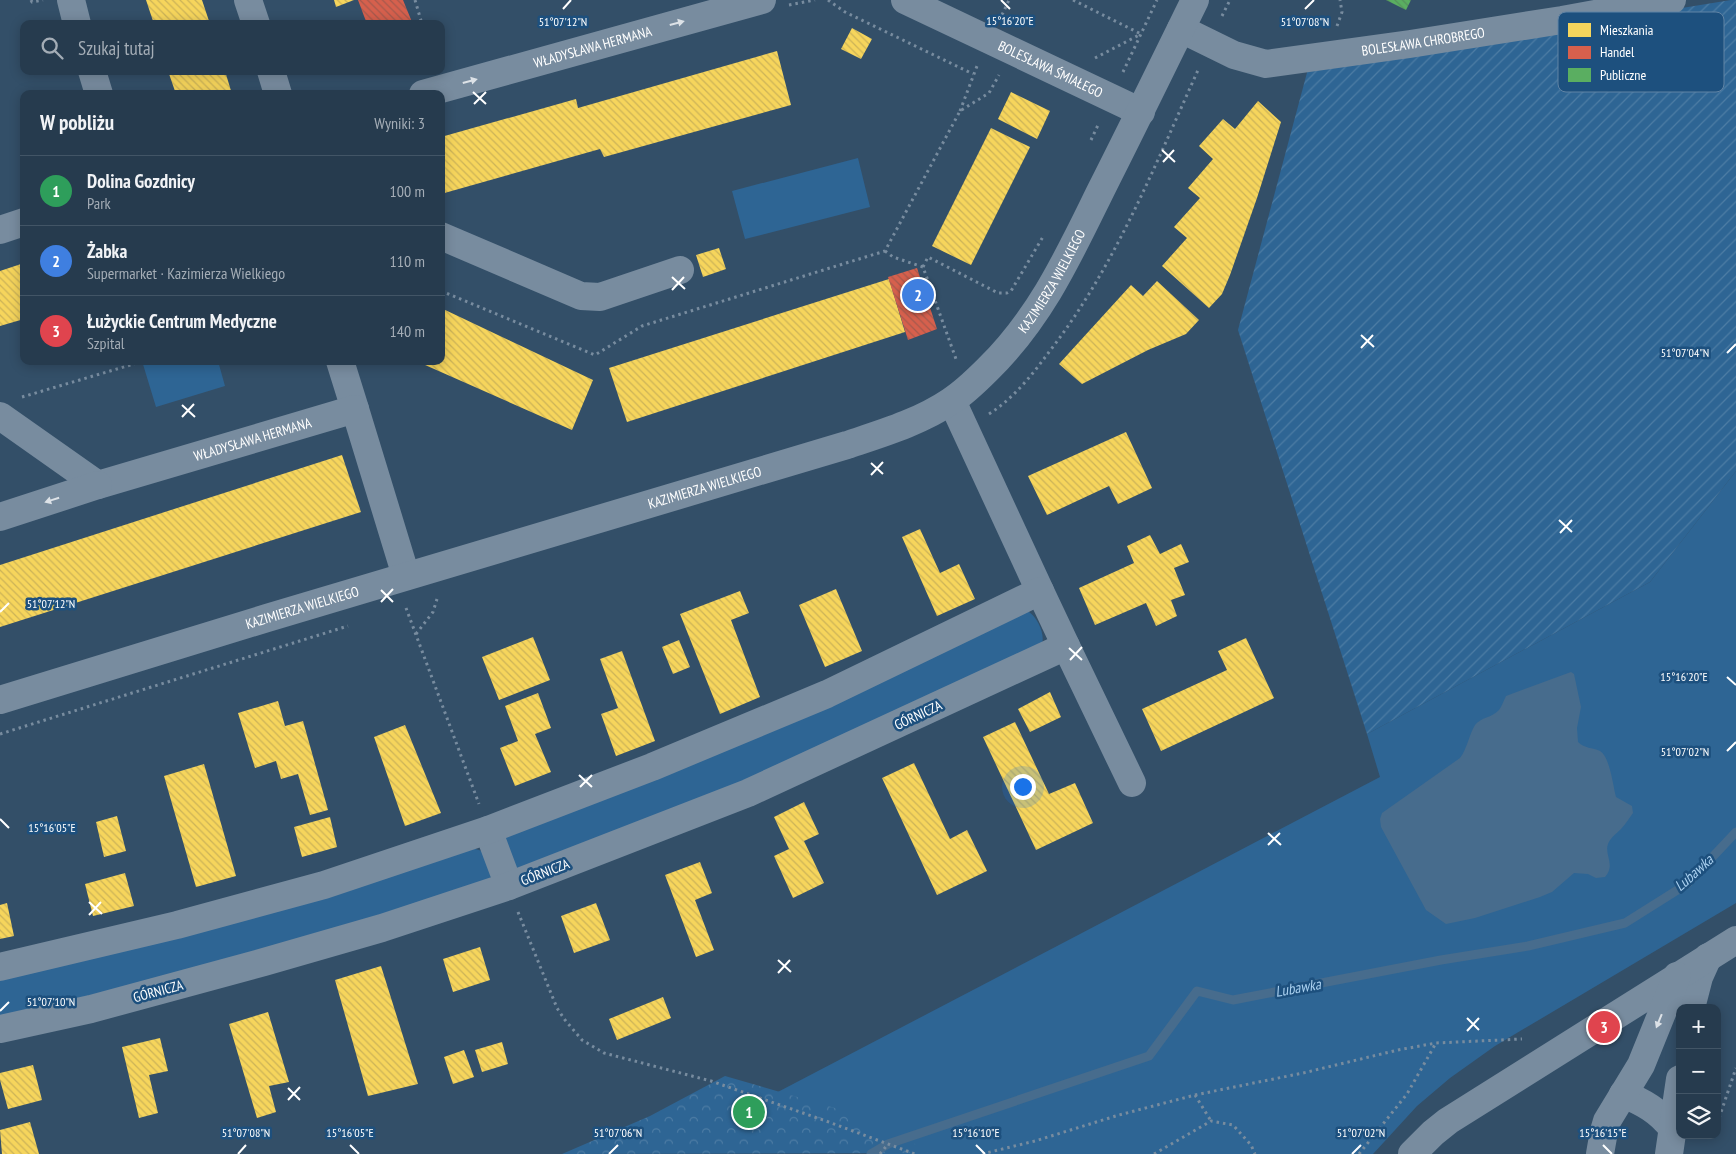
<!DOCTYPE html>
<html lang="pl">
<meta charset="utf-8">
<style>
body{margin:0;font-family:"PT Sans Narrow",sans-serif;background:#324658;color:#f1f3f6}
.controls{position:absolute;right:15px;bottom:15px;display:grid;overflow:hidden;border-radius:10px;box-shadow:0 2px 12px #0003}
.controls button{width:45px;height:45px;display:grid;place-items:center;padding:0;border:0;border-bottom:1px solid #425566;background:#263b4e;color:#f1f3f6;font:25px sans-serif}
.you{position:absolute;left:1022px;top:786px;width:18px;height:18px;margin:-12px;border:4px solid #fff;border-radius:50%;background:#1a73e8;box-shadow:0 0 0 8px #1a73e833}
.badge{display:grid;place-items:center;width:32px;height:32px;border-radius:50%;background:#bca0f2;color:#fff;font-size:16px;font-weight:700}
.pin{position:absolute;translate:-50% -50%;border:2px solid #fff;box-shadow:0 1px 5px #0006}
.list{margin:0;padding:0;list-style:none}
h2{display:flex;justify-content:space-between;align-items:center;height:65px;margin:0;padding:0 20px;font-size:21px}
h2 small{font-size:16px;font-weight:400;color:#a4adb6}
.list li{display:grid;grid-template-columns:32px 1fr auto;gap:15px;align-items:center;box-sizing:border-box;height:70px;padding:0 20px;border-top:1px solid #425566}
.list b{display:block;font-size:19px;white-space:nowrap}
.list p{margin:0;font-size:16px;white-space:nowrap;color:#a4adb6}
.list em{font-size:16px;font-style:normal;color:#a4adb6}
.icon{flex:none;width:28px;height:28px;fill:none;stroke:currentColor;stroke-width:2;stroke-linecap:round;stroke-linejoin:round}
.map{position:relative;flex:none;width:1736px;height:1154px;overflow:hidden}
.search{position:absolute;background:#263b4e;box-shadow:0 2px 12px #0003;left:20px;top:20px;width:425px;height:55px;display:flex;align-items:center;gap:12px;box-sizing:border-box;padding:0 18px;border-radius:10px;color:#a4adb6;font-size:19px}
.panel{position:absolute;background:#263b4e;box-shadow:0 2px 12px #0003;left:20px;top:90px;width:425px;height:275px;border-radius:10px}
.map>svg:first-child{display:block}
.grass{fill:#2e6594}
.park{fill:url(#park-crowns)}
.garden{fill:url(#garden-furrows)}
.water{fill:#476c8d}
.homes{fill:url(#homes-back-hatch)}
.shops{fill:url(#shops-back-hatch)}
.public{fill:url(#public-back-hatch)}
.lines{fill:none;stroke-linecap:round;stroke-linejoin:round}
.stream{stroke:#476c8d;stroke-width:9}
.path{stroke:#788c9f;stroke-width:3;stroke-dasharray:2.5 4;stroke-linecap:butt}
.minor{stroke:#788c9f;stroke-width:28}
.oneway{fill:#dde2e7}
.ticks{fill:none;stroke:#fff;stroke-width:2}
.labels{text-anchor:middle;stroke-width:5;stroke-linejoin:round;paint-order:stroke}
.street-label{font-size:14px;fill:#fff;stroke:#1d507e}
.water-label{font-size:15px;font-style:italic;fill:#abd1f0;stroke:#1d507e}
.key{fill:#1d507e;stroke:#6184a5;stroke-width:1}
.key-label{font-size:14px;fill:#fff}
.ticks-label{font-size:12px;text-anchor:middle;fill:#fff;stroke:#1d507e;stroke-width:5;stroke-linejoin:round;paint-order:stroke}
</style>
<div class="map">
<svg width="1736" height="1154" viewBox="0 0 1736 1154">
<defs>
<pattern id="park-crowns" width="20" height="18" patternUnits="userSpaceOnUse" patternTransform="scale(1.25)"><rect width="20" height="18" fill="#2e6594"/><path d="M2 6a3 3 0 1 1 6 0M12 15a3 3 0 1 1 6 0" fill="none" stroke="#4d7ca4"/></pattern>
<pattern id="garden-furrows" width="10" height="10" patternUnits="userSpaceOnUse" patternTransform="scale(1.25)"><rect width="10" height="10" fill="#2e6594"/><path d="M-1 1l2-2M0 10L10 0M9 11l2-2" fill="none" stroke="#4d7ca4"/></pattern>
<pattern id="homes-back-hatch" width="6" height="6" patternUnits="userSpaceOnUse" patternTransform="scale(1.25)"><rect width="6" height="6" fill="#f6d55c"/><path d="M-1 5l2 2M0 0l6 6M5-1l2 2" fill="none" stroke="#ccb358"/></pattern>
<pattern id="shops-back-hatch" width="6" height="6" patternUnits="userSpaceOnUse" patternTransform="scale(1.25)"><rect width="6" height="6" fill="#d6604d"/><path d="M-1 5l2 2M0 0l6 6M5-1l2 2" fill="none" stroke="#a6594d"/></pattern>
<pattern id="public-back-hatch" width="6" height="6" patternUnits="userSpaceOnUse" patternTransform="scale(1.25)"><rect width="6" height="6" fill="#5aae61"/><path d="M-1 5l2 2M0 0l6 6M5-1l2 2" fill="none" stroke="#56915b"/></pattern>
</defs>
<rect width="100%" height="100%" fill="#334f68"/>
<path class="grass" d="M858,158L870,207L745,239L732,191Z
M142,361H218L225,386L156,407Z
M1736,471V903L1495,1046L1450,1078L1417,1106L1373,1154H872L755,1104L1380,777L1367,734L1650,582Z
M1025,612H1029C1038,618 1045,634 1042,644L837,743L522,870L514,868L505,837Z
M472,848L482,851L491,876L490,879L313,939L0,1018V978Z"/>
<path class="park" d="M725,1076L835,1108L888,1144L906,1138L928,1153L562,1154L650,1116Z"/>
<path class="garden" d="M1731,0H1736V471L1650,582L1367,734L1238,330L1308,69Z"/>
<path class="water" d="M1571,672L1574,674L1581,707L1577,728L1578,742C1585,749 1592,747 1600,751C1610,757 1613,786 1616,797L1632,806L1633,813C1629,818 1626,824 1621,829C1617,833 1610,838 1608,844C1604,855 1616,865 1605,877L1596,878L1588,874L1574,873L1552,892L1540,897L1475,918L1446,924L1426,910L1381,827L1380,819L1382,813L1460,758C1467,749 1469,735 1475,725C1481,717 1492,718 1499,710C1502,706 1504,700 1506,696Z"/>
<path class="homes" d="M146,0H202L210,24H154Z
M334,0H354L336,7Z
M852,28L872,39L861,59L841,49Z
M777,51L791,105L604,157L600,149L441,194V137L576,99L578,108Z
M168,71H225L232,94H176Z
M1011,92L1050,111L1037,139L998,119Z
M1258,101L1281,122L1257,198L1230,275L1222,294L1209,308L1162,266L1187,238L1174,227L1200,198L1188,188L1213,159L1199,146L1223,119L1235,129Z
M991,128L1030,147L971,265L932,246Z
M719,248L726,269L703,277L696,255Z
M24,263V319L0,326V271Z
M889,279L905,332L627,422L609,368Z
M1157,281L1199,320L1186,334L1148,350L1082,384L1059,364L1131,285L1143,296Z
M441,308L593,380L572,430L416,361H441Z
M1126,432L1152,488L1118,504L1109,486L1047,515L1028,476Z
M342,455L361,512L0,627V565Z
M920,529L940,573L959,564L975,599L937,616L902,537Z
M1150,535L1160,554L1181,544L1189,562L1174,568L1185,595L1171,600L1177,616L1156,626L1146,603L1095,625L1079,588L1134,563L1127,546Z
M836,589L862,651L825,667L799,605Z
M740,591L749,613L731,620L760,697L720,714L680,614Z
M533,637L550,680L499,700L482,657Z
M1246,638L1274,698L1161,751L1142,709L1227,670L1218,651Z
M679,640L690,667L673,674L662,647Z
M622,651L655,741L616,756L601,714L618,708L600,659Z
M1050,692L1061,717L1030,732L1018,709Z
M538,693L551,728L535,734L551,772L515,786L500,748L518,741L505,706Z
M278,701L285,726L303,721L328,810L310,815L298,774L281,779L276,761L255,768L238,713Z
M1015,722L1049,794L1075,783L1093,823L1036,850L983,737Z
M405,725L441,813L405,826L374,737Z
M914,763L950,839L967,830L987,871L937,895L882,778Z
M204,764L236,876L196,887L164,776Z
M804,802L819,834L804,841L824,883L793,898L774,856L789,849L774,817Z
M117,816L126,851L104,857L96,822Z
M330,817L337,847L302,857L294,827Z
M700,862L712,893L695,900L714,950L696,957L665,875Z
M125,873L134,906L93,916L85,884Z
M7,903L14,936L0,939V905Z
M596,903L610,940L574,953L561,916Z
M480,947L490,980L453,992L443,959Z
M381,966L418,1084L368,1096L335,980Z
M663,997L671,1018L617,1040L609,1019Z
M268,1012L289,1082L269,1086L276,1112L257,1118L229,1024Z
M160,1038L168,1071L149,1075L158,1113L139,1118L122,1047Z
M502,1042L508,1064L482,1072L475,1050Z
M464,1050L474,1077L453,1084L444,1057Z
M33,1065L42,1100L8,1109L0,1080V1073Z
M30,1122L39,1154H2L0,1130Z"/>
<path class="shops" d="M358,0H403L412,22L367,24Z
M917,268L937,329L908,340L888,277Z"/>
<path class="public" d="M1386,0H1411L1406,10Z"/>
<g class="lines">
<path class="stream" d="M871,1154L888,1144L1149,1056L1197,991L1233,1000L1441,960L1528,946L1625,923L1687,884L1736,832"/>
<path class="path" d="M31,0L32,2L43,0
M415,0L422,24
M828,0L845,12L973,74
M1073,0L1141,34
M789,5L815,0
M1002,15L1009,0
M1222,16L1230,0
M1337,26L1342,12L1340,0
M1095,58L1141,34
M1123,72L1157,0
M960,111L977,66
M1091,140L1099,123
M885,251L893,257L923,267L956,359
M923,267L928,257L998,293H1007L1011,291L1044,235
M441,291L595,355L642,326L885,251L960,111L989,93L999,75
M22,397L144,361
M989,414C1014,398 1032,375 1049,352C1115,267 1155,165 1199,68
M406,608L479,804
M416,634L433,612L437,599
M0,734L348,626
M518,912L557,1008L565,1020L582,1040L604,1053L711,1081L826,1121L915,1154
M1195,1095L1211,1121
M1717,1124L1736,1068
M880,1154L888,1144
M982,1154L1035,1141L1119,1115L1195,1095L1303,1073L1398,1050L1436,1043L1522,1039
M1154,1154L1211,1121L1233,1125L1251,1145L1255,1154
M1359,1154L1407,1094L1436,1043"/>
<g class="minor">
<path d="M71,0L77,24"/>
<path d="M248,0L256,24"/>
<path id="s1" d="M905,0L1141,112"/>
<path id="s2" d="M1181,29L1234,55L1266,64L1410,44L1562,20L1672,0"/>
<path d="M92,71L99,94"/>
<path d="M271,71L278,94"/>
<path id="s3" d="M423,94L762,0"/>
<path d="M0,230L24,222"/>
<path d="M441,236L581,296L600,297L680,270"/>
<path d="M340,361L355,409"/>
<path d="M952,401L1040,591"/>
<path id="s4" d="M0,416L98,485L355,409L406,576"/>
<path d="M0,517L98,485"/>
<path d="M1066,646L1132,783"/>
<path id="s5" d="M0,700L267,618L847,445C883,433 920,422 951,401C965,392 977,380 988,369C1041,317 1069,255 1101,190C1133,127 1164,63 1195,0"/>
<path d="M488,830L509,886"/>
<path d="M0,967L177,925L324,885L488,830L652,767L827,694L1040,591L1066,646L748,793L509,886L382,928L264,962L91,1009L0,1029"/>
<path d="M1691,1008L1699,977L1708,957"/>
<path d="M1623,1094C1643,1102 1659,1111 1672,1128"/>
<path d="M1412,1154L1433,1133L1448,1121L1736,940"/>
<path d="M1600,1154L1604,1131L1607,1121L1641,1065L1677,976"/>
<path d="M1669,1154L1680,1079"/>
</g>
</g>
<defs><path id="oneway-solid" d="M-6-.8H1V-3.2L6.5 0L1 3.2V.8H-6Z" transform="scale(1.25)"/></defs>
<g class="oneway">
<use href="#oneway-solid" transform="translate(677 23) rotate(-15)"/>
<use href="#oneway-solid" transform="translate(470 81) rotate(-15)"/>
<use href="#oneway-solid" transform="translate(52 500) rotate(162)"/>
<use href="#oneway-solid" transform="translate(1659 1021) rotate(112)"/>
</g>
<path class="ticks" d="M1001,0L1010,9M563,9L571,0M1305,9L1314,0M473,92L486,104M474,104L486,92M1162,150L1175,162M1163,162L1174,150M672,277L685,289M672,290L684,277M1361,335L1374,347M1361,348L1373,335M1727,353L1736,344M182,405L195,417M182,417L194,404M871,463L883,474M871,475L883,462M1559,520L1572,532M1560,533L1572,520M381,590L393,602M381,602L393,589M0,612L9,603M1069,648L1082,660M1070,660L1082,647M1727,677L1736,685M1727,751L1736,742M579,775L592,787M580,787L592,775M0,819L9,828M1268,833L1281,845M1268,845L1280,833M89,902L102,914M89,915L101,902M778,960L791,972M778,973L790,960M0,1011L9,1002M1467,1018L1479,1030M1467,1031L1479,1018M288,1088L300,1100M288,1100L300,1087M350,1145L359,1154M976,1145L985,1154M1603,1145L1612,1154M238,1154L246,1145M609,1154L618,1145M1352,1154L1361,1145"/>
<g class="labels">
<g class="street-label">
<text dy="5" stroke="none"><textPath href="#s2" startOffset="251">BOLESŁAWA CHROBREGO</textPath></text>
<text dy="5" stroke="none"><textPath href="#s3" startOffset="176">WŁADYSŁAWA HERMANA</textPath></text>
<text dy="5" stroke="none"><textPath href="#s1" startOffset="161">BOLESŁAWA ŚMIAŁEGO</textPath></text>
<text dy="5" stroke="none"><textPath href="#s5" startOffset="1156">KAZIMIERZA WIELKIEGO</textPath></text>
<text dy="5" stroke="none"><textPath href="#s4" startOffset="281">WŁADYSŁAWA HERMANA</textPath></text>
<text dy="5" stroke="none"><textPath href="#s5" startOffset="736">KAZIMIERZA WIELKIEGO</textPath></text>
<text dy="5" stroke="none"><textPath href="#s5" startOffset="316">KAZIMIERZA WIELKIEGO</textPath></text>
<text transform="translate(918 715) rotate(-25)" y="5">GÓRNICZA</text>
<text transform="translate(545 872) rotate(-21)" y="5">GÓRNICZA</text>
<text transform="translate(158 991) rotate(-15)" y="5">GÓRNICZA</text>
</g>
<g class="water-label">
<text transform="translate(1694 873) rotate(-42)" y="5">Lubawka</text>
<text transform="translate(1298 988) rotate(-10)" y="5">Lubawka</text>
</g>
</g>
<rect x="1558" y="12" width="166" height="80" rx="8" class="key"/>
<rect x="1568" y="23" width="23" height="14" fill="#f6d55c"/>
<rect x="1568" y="46" width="23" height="13" fill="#d6604d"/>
<rect x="1568" y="68" width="23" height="14" fill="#5aae61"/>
<g class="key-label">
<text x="1600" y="35">Mieszkania</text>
<text x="1600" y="57">Handel</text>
<text x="1600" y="80">Publiczne</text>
</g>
<g class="ticks-label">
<text x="1010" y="25">15°16'20"E</text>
<text x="563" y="26">51°07'12"N</text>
<text x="1305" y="26">51°07'08"N</text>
<text x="1685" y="357">51°07'04"N</text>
<text x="51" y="608">51°07'12"N</text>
<text x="1684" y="681">15°16'20"E</text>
<text x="1685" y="756">51°07'02"N</text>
<text x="52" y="832">15°16'05"E</text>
<text x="51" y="1006">51°07'10"N</text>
<text x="246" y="1137">51°07'08"N</text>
<text x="618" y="1137">51°07'06"N</text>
<text x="1361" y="1137">51°07'02"N</text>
<text x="350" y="1137">15°16'05"E</text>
<text x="976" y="1137">15°16'10"E</text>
<text x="1603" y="1137">15°16'15"E</text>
</g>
</svg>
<div class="controls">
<button>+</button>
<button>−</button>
<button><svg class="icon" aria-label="layers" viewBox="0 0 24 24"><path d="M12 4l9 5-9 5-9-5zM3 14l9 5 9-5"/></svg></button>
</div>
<div class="you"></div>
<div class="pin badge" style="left:749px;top:1112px;background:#2e9e5b">1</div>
<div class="pin badge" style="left:918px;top:295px;background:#3f7fe0">2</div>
<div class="pin badge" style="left:1604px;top:1027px;background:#e0444e">3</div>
<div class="search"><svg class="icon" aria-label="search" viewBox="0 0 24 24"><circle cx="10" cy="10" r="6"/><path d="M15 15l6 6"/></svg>Szukaj tutaj</div>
<section class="panel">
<h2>W pobliżu<small>Wyniki: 3</small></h2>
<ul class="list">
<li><span class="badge" style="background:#2e9e5b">1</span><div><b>Dolina Gozdnicy</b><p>Park</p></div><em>100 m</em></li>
<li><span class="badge" style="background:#3f7fe0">2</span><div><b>Żabka</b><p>Supermarket · Kazimierza Wielkiego</p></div><em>110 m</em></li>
<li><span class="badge" style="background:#e0444e">3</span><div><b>Łużyckie Centrum Medyczne</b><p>Szpital</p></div><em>140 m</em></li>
</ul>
</section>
</div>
